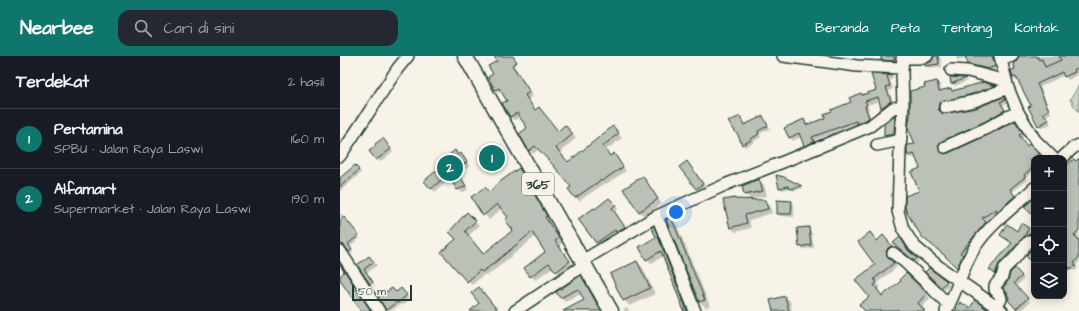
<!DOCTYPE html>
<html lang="id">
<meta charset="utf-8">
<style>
body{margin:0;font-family:"Architects Daughter",sans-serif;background:#242831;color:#f1f3f6}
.controls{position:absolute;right:12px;bottom:12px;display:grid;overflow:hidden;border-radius:8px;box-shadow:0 2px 10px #0003}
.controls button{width:36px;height:36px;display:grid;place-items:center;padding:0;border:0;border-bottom:1px solid #363941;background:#171b24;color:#f1f3f6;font:20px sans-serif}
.scale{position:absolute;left:12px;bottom:10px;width:60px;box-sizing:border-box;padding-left:4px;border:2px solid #1f3d34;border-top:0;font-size:11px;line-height:14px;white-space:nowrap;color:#1f3d34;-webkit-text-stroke:3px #f7f3e8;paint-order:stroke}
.you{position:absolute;left:336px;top:156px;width:14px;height:14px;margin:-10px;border:3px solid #fff;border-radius:50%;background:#1a73e8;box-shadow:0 0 0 6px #1a73e833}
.badge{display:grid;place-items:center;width:26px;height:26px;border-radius:50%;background:#0f766e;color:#fff;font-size:13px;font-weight:700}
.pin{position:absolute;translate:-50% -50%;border:2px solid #fff;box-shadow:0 1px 4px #0006}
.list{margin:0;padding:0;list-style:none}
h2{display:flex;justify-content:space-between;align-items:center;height:52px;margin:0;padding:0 16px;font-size:17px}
h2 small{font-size:13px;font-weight:400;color:#9ea1a6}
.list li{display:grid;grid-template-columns:26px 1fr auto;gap:12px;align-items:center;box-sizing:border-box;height:60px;padding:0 16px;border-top:1px solid #363941}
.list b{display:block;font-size:15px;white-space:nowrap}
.list p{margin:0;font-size:13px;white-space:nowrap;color:#9ea1a6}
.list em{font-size:13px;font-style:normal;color:#9ea1a6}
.icon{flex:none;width:22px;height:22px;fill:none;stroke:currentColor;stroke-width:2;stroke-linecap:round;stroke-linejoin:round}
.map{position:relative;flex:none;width:739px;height:255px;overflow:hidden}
header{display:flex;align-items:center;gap:24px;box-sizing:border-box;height:56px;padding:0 20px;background:#0f766e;color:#fff}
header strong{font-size:19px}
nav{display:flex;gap:22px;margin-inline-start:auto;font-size:14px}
.search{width:280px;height:36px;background:#242831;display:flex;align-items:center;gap:10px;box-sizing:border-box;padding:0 14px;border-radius:12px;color:#9ea1a6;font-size:15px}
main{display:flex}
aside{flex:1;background:#171b24}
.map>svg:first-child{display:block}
.forest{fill:url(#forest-firs);stroke:#79897f}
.shadow{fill:#0003}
.building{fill:#bbc1b6;stroke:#1f3d34}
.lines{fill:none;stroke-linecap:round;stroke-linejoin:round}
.minor-casing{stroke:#1f3d34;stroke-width:14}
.major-casing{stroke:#1f3d34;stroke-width:17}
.minor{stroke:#f7f3e8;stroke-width:11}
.major{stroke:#f7f3e8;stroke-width:14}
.labels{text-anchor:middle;stroke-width:3;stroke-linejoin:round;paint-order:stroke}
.shield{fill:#f7f3e8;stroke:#60746a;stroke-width:1}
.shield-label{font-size:13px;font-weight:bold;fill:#1f3d34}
</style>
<header>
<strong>Nearbee</strong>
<div class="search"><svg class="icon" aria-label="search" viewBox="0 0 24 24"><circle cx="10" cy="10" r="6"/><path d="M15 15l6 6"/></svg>Cari di sini</div>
<nav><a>Beranda</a><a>Peta</a><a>Tentang</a><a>Kontak</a></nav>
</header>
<main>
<aside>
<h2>Terdekat<small>2 hasil</small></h2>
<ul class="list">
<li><span class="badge">1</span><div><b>Pertamina</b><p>SPBU · Jalan Raya Laswi</p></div><em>160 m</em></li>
<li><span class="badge">2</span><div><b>Alfamart</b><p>Supermarket · Jalan Raya Laswi</p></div><em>190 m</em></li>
</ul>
</aside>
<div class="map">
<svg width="739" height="255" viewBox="0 0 739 255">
<defs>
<pattern id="forest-firs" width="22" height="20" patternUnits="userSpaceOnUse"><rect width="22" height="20" fill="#d3d5ca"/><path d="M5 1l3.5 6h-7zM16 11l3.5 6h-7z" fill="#b5b8ae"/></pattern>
</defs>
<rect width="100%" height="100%" fill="#f7f3e8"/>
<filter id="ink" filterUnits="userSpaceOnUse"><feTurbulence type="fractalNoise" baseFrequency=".025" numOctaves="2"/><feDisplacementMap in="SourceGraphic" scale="8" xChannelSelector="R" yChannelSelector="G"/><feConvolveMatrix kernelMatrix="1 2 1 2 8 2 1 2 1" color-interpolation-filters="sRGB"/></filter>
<g filter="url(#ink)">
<path class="forest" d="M739,29V56L730,44Z"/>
<path class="shadow" d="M155,0H168L193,40L188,43L195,55L218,76L229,74L236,82L219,97L229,107L276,75L282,82L266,94L271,100L277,102L286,115L266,128L265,127L239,145L229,133L232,131L215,109L199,93L193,98L190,94L188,72L181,61L174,64L171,61L163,48L169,45L163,35L159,37L155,34V19L158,5Z
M542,0H556L557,7H545L542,4Z
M598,0L601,3L602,11L589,13L586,8L592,6Z
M615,0H655L658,13L651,16L632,11L629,7L627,1L618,4Z
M679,0H739V16L736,17L737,19L728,24L724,19L700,31L711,57L706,60L711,68L702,72L699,69L692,50L679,24L677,25L674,22L672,15L676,14Z
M532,19L552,20L554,22L550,24L553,33L549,35L554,49L546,55L542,52L540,45L527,49L529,53L528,54L532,66L522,71L519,68L475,84L477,89L469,92L465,89L462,80L453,85L450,81L464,65L468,69L486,62L522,40L537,35Z
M611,22L625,23L627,25L615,30L612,27Z
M597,26L600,29L601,35L611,33L613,35L654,30L656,32L603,49L601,57L602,58L636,53L664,42L668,47L663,49L667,58L602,90L601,98H608L675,66L685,81L681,82L687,91L689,89L701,102H694V107L693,108L694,109V115L686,122L688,124L672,136L678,143L661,157L659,155L644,166L648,170L623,200L625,203L620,214L586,184L580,136L581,113L576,101L571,102L568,99L576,89L586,31Z
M555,60L558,63L557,81L548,83L545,80V69Z
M423,61L430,73L419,78L421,81L413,86V87L405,91L403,88L400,62L405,70Z
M46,86L53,96L40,106L37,103Z
M115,96L119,100L121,99L130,110L119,117L128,133L122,137L111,122L95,136L91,132L104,109Z
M739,103V206L736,209L738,213L734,215L732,213L724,217V112Z
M350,109L366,131L360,135L357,132Z
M18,112L21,117L0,135V123Z
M179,113L183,118L211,165L209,166L222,187L219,190L234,210L221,220L213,211L195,224L191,220L207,196L196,180L147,220L145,218L132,229L102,196L117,183L127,158L139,170L128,180L144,199L174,174L170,161L162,152L149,164L132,141L150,137Z
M437,120L461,131L463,132L453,135L450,132L442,134L439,131Z
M302,121L322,148L304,160L299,155Z
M419,124L424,129L427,140L410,143L405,138Z
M396,144L425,145L430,150L432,157L409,164L411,172L395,176L391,171Z
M272,146L278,153L275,156L287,174L280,178L278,177L260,190L239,163Z
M451,146L454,149V161L441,160L438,157Z
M0,157L20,182L10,191L13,197L12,198L6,191L2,190L0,191Z
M331,163L337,169L370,250L366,252L360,246Z
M313,171L317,175L349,255H345L324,200L311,207L307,203L317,182Z
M468,172L471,175L474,192L463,193L460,190Z
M688,172L691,175L686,183L658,219L652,216L673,187L677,176Z
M560,182L570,197L579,205L577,207L555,187Z
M547,185L555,195L550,201L552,206L557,211L537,227L541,231L537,234L542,240L563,225L566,218L590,242L581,252L584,255H526L537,209V186Z
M29,201L37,209L27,217L35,229L34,230L19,209Z
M297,206L303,212L315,238L290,250L284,244Z
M0,207L28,251L0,222L6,217Z
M590,213L610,229L605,234L587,216Z
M678,216L684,223L676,230L690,246L680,255L669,243V226Z
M241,221L245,225L262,255H226L245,245L241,238L225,246L218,236Z
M61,233L69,243L62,250L61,248L51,255H48L47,253L56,237Z
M445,241L450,245L452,255H434Z
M287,252L289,255H283Z"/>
<path class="building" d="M154,0H173L177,6L172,9L190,36L185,39L195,54L199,51L218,75L225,69L233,78L216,92L228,106L273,70L279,77L263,90L270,100L274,97L283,111L262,125L261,124L235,142L228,133L231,131L214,110L195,90L189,95L179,78L187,72L177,57L170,61L162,47L167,45L159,32L155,34L148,21L153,18L148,10L157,5Z
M541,0H554V5L541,4Z
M594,0H598L599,8L585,10V8L592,5Z
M625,0H652L655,10L648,13L628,8Z
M679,0H697L699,4L702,3L705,11L721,4L719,0H739V11L734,14L735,16L724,21L722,16L697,28L709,54L703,57L709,64L698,70L688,51L691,50L676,21L673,22L671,14L675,13L673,7L677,5Z
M531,18L552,19L547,20L550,30L546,31L551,45L541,52L538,41L525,45L527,49L525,50L529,62L526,64L517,68L516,65L472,81L474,86L464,90L459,77L449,82L444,72L464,63L466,69L485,62L484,58L492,55L491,54L511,46L509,42L521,37L522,39L536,34Z
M610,21H611L626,22L611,28Z
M597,25L599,35L611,32L612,35L644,26L655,30L632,38L601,46L599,48L598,53L603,58L636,52L664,41L665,44L660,46L665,54L644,66L602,85L598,90L601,96L604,98L608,97L650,78L675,65L683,77L679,79L687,90L689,88L699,98L690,104L694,110L684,119L685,121L670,133L675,140L658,155L656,153L642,162L646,166L620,197L623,199L617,212L603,198L582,181L568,159L565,152V140L579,135L571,116L580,112L574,98L568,100L567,96V89L575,88L568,72L570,60V35L585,31L584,28Z
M555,59L554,78L544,80V68Z
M400,60L404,69L423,60L428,70L418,75L419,78L411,83V84L402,89L398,79L388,66Z
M43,82L51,93L36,104L29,95L36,90L35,88Z
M115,94L118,99L121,97L127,106L116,113L126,130L117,134L108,118L91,133L84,125L103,109L101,105L110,99V98Z
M739,102V174L734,179L739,184V202L734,206L736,210L730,213L729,211L724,213V111L734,103L736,105Z
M347,105L363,128L356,133L339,111Z
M15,109L19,114L0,131V122Z
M179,112L207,160L205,161L219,182L215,185L230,205L216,216L209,207L190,221L184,212L205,196L192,176L153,208L142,216L140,214L127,226L101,196L116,183L109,176L127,156L136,165L125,175L143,198L173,174L165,164L168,161L157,148L143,160L131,141L145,131L149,136L161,125Z
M436,119L444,121L462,130L450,133L448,130L439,132Z
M303,120L318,143L299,156L283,133Z
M419,123L423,135L404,139L402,130Z
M269,142L276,149L272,152L285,171L276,176L275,174L256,187L238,163L254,152L255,153Z
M395,142V143L425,144L428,153L405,159L407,167L390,172L383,144Z
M694,142V160L684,151Z
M437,144L452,145L451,158H437Z
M4,161L19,179L8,188L12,194L9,196L4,189L0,188V164Z
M331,161L365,244L359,246L326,164Z
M681,167L689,172L684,181L659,208L655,218L649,213L672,187L660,179L667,168L677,175Z
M314,170L347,255H344L321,195L306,204L299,191L316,181L311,171Z
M469,171L471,189L459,191L457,172Z
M530,176L537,185L543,179L552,190L548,192L546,196L548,202L554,207L534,223L537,227L534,229L542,240L561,225L560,223L566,217L587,237L578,247L585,255H525L519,249L529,241L515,224L535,209L518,186Z
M560,181L568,194L577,202L574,205L553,187Z
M692,192H694V208L686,200Z
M29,200L34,206L24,213L33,226L30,228L17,209Z
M297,205L310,232L283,245L270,218Z
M0,208L31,255H21L4,230L0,223V220L4,216Z
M589,212L607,225L601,232L585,216Z
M675,212L682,220L674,227L688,242L676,253L668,244L669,242L667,237L663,232L668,225L670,217Z
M241,219L261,255H223L244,244L238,233L220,242L216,236Z
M139,231L158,255H130L139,247L131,237Z
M52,232L56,236L61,232L67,239L58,247L57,246L46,254L38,241Z
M445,240L449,255H433L430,244Z
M635,244L648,254V255H615L620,246L630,252Z"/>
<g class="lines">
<defs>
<path id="minor" d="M443,0L517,10L562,12
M563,0L562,16L563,50L560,93L558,155L563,173L574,190L598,210L662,255
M660,0L668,32L678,56L695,84L713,102
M562,2H579L587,0
M661,4L672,0
M611,14L628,15L666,25
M605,51L634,45L668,32
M537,89L561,84
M605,91L647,72L663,63L678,56
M0,100L58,12L68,0
M722,102L733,92L739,89
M317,160L355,255
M0,195L39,255
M553,197L566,207L609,249
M242,205L317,160L387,128L443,106L530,70L553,52L563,50
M657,251L661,243L660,239L655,234V230L662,221L664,213L675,202L687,187L694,183
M175,255L244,209
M606,255C618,233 623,208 637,188C652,166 676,150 694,132"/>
<path id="major" d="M125,0L271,255"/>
</defs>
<use href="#minor" class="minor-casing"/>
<use href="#major" class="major-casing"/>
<use href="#minor" class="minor"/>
<use href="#major" class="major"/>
</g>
</g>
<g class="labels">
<rect class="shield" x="182" y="117" width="32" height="22" rx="3"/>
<g class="shield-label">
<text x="198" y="133">365</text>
</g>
</g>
</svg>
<div class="controls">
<button>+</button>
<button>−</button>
<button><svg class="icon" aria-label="locate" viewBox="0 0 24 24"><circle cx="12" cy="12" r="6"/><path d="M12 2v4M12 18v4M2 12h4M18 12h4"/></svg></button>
<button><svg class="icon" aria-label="layers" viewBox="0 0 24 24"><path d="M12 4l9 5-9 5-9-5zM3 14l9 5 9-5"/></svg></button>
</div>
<div class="scale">50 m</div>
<div class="you"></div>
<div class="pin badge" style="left:152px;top:102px">1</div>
<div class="pin badge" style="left:110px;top:112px">2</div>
</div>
</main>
